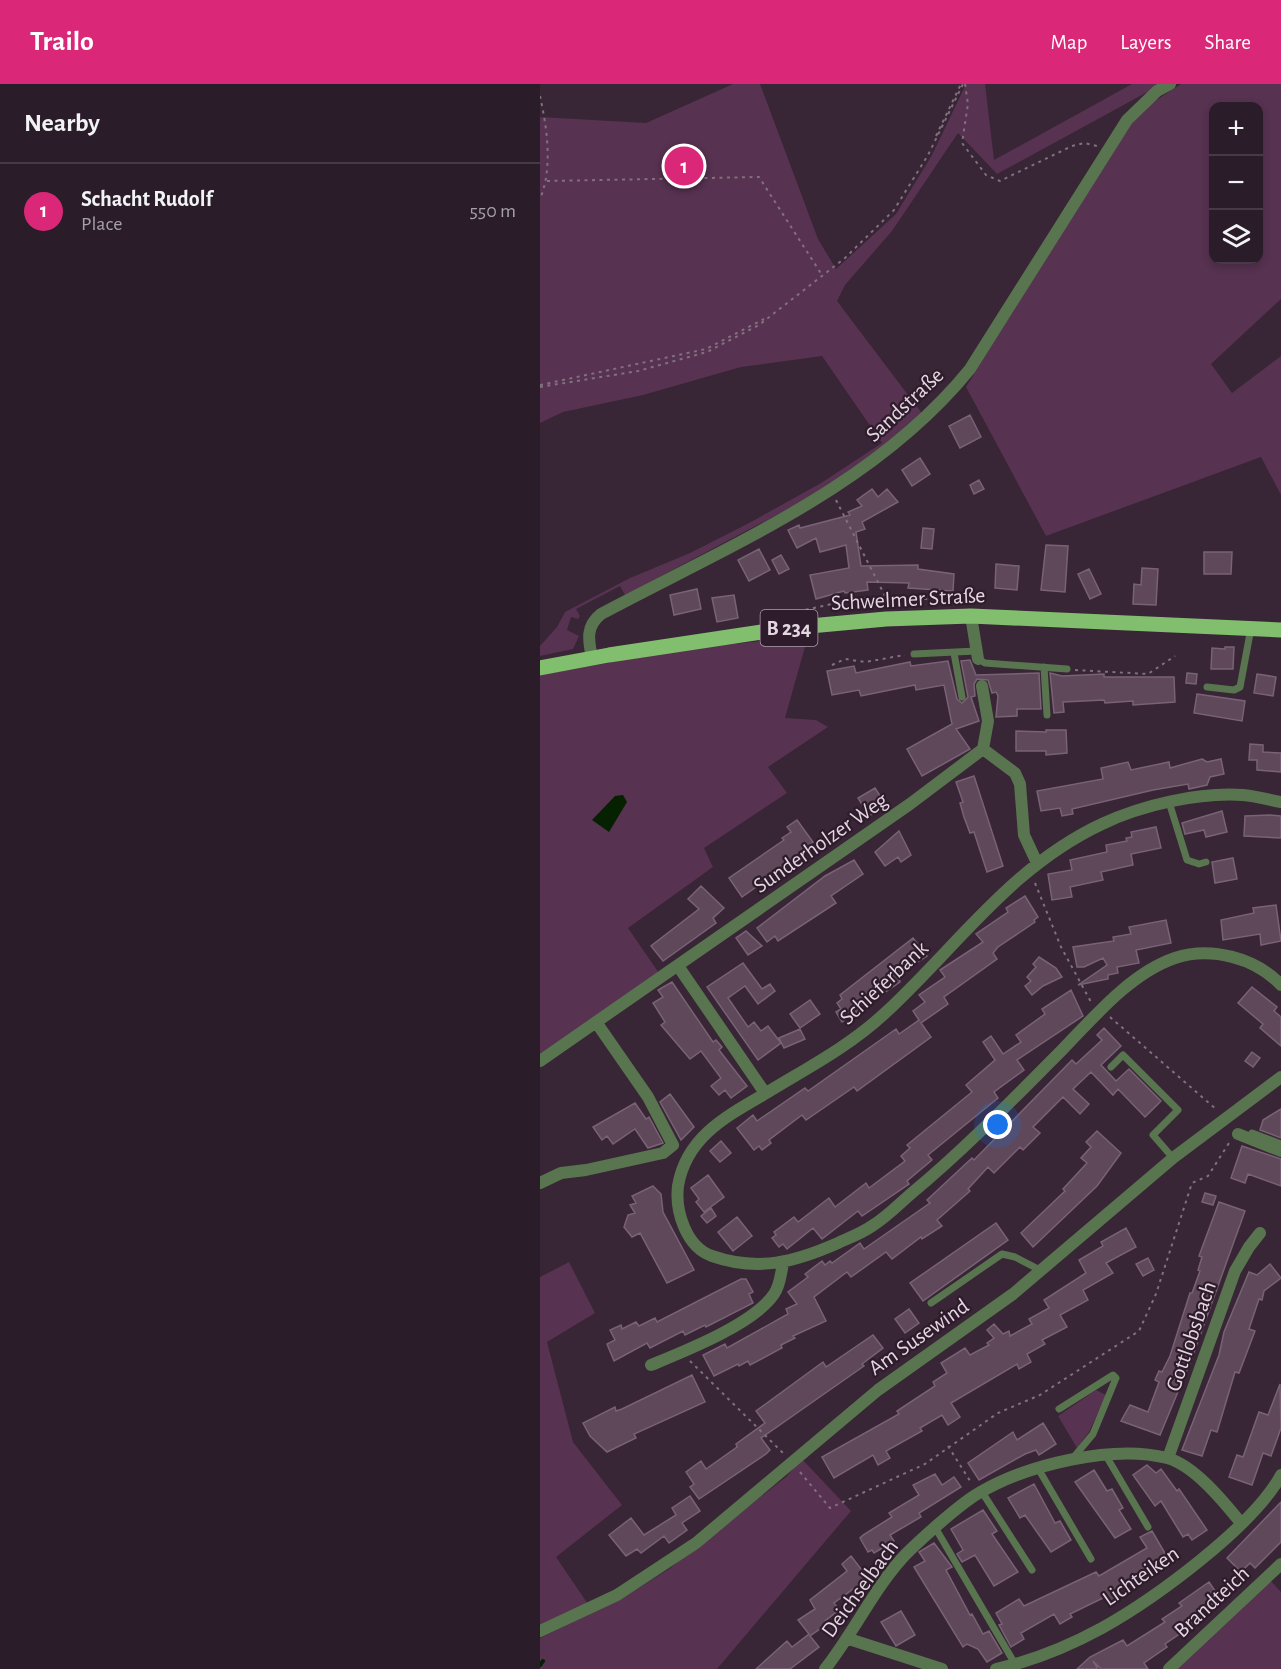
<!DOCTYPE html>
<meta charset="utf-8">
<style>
body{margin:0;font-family:"Alegreya Sans",sans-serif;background:#322530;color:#f1f3f6}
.controls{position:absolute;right:18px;top:18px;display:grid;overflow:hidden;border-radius:12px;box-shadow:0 3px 9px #0003}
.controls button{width:54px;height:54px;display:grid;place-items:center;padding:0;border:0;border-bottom:2px solid #463a45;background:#2a1c28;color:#f1f3f6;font:30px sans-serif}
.you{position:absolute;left:458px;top:1041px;width:21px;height:21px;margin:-15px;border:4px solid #fff;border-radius:50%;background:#1a73e8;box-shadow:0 0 0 9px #1a73e833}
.badge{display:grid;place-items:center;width:39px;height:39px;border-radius:50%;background:#db2777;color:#fff;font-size:20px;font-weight:700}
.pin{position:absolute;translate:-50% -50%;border:3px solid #fff;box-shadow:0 2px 6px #0006}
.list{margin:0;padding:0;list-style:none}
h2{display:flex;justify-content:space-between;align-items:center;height:78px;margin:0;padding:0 24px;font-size:26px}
h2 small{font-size:20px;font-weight:400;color:#a5a1a8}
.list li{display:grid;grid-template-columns:39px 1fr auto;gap:18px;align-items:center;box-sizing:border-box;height:96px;padding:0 24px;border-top:2px solid #463a45}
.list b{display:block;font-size:22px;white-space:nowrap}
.list p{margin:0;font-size:20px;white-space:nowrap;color:#a5a1a8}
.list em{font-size:20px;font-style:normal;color:#a5a1a8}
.icon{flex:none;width:33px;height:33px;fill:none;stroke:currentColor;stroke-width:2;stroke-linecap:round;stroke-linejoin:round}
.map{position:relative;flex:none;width:741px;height:1585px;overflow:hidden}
header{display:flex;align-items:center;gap:36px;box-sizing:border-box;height:84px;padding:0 30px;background:#db2777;color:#fff}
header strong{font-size:28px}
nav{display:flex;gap:33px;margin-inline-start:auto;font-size:21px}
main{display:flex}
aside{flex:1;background:#2a1c28}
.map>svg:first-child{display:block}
.green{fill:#573251;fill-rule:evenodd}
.water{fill:#052100}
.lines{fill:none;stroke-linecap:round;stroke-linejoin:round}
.stream{stroke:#052100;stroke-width:4}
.building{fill:#5e485a;stroke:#796275;stroke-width:1.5}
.path{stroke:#81707e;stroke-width:2;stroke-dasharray:3 4.5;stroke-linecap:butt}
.lane{stroke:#58754f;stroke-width:7}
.street{stroke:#58754f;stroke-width:12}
.primary{stroke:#81be6e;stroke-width:15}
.labels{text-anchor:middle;stroke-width:4.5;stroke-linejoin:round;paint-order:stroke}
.shield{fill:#2e1b2b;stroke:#ad9fab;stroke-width:1.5}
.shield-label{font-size:21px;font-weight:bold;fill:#e4d7e2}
.street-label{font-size:22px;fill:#e4d7e2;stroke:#2e1b2b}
</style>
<header>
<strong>Trailo</strong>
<nav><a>Map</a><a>Layers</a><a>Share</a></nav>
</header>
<main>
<aside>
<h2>Nearby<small></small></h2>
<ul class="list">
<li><span class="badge">1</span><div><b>Schacht Rudolf</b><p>Place</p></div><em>550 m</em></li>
</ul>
</aside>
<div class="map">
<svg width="741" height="1585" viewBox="0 0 741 1585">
<rect width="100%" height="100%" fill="#382535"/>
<path class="green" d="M193,0H220L278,155L296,185L356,130L392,71L426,0H445L454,76L592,0H622L457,90L418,49L352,147L305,201L297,217L384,332L280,408L85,511L80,502L36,525L40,532L38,535L31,533L27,546L39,552L33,565L0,572V562L17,543L25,528L90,494L150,469L211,438L281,399L342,359L282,272L201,283L103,311L23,328L0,339V33L106,39Z
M641,0H741V215L671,280L692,309L741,272V411L721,373L506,452L426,303L598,28ZM674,22H718V176H674Z
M268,552L245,634L276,636L288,643L228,683L247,709L164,764L173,783L88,844L119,889L0,975V591L146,565Z
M29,1178L55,1229L7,1258L33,1358L82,1421L16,1473L48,1520L0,1541V1193Z
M556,1306L566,1311L549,1348L537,1364L518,1332Z
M262,1375L311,1427L177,1585H0V1554L81,1515L129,1485L246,1393Z
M730,1496L741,1508V1585H634Z"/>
<path class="water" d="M83,711L87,718L69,748L52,736L75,712Z"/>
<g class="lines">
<path class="stream" d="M0,1581L3,1577"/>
</g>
<path class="building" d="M430,331L441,353L420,364L409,342Z
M380,374L390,390L372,402L362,386Z
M439,396L444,405L434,410L430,401Z
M332,405L338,413L347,405L358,418L322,438L325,445L316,448L321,482L378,481V485L414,490L413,507L368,504L369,499L327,498L328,506L305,509L304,507L276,515L270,491L309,484L306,461L280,468L276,454L257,464L248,446L259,441L260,444L310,431L308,428L322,422L317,416Z
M383,444L394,445L392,465L381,464Z
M506,461L528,462L525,508L501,506Z
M219,465L230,486L209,497L198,476Z
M664,468H692L691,490H664Z
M241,471L249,485L239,490L232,476Z
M456,480L479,482L477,506L455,504Z
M602,484L618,485L616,521L593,520L594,500L601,501Z
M549,485L561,510L550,515L538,490Z
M157,505L161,525L134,531L130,511Z
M194,511L198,534L177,538L172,514Z
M685,563H694L693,585H671L672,564L685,565Z
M430,576L436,591L499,589L501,625H477V632L456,633L458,612L456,608L452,609L448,596L437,595L434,600L435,612L431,613L439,637L416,645L430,665L382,692L367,665L412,640L404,601L376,606L375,601L321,612L319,606L292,611L287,587L314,582L316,589L370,578L371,582L408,577L417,615L422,619L428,613L421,577Z
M510,589L522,592L564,590V593H634L635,618L593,621V617L565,619L564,616L523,618L524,628L514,629Z
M647,589L657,590L656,600L646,599Z
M717,590L736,593L733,612L714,609Z
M657,610L705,617L702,637L654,629Z
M506,646H526L527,669L506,671V667H476V647L506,648Z
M710,660L723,661V668L741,669V688L717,686V676H709Z
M662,675L667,678L681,675L684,690L670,693L667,701L649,705L648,700L613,706L532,725L533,730L522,732L520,724L501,727L497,707L563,695L561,684L588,678L591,686L629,678L630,684Z
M434,692L463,782L447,788L434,748L430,749L424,733L420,719L423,718L416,698Z
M335,704L346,721L329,732L318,714Z
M682,727L687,748L666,753L664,746L645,750L642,739Z
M730,731L741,732V754L704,752L705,732Z
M257,736L273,758L263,765L265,768L202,813L189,794L244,756L242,754L251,748L247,743Z
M616,743L621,764L591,770L593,781L561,788L563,796L530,803L532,813L512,816L508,790L532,786L530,776L567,768L566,761L587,757L586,754L592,753L591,748Z
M359,747L371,771L361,778L358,773L345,782L335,768Z
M693,774L697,795L675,799L672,778Z
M314,776L323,790L291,812L296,819L238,857L235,852L227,858L217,844L285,792Z
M161,802L184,824L173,834L176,839L123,877L111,862L159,825L148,815Z
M485,812L498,833L494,836L495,838L458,863L453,869L457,875L404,913L408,920L381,939L391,953L317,1007L314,1003L266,1036L262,1031L229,1056L231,1059L222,1066L219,1062L214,1066L197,1044L213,1031L217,1037L265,1004L268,1007L356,945L359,950L379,936L373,927L385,918L379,911L405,893L400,886L443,858L436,850L468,828L466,824Z
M736,821L741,857L721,861L720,850L683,856L681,836L714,829L713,824Z
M626,836L631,859L596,866L599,879L577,883L578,889L568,891V895L538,901L567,881L563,874L544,883H537L533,863L574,857L573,853L591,850L589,843Z
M206,847L222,862L208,871L196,854Z
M373,854L387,872L359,890L360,898L302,938L296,928L301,925L297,919L302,915L300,911Z
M499,873L516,884L522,893L503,902L492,911L485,902L491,897L487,893L496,883L493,880Z
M203,879L222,905L230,900L235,907L218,920L205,902L188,914L208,943L214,938L221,947L228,942L241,959L218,976L167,903Z
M132,898L173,958L176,956L182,963L179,966L207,1002L191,1014L185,1006L179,1011L171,1002L181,994L161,967L150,975L121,941L125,938L113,919L123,913L118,906Z
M712,903L737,923L734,927L741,933V962L720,944L723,940L698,919Z
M531,906L543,932L477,976L484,986L454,1008L458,1014L388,1071L392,1076L367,1097L369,1100L322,1132L318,1127L282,1155L273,1144L247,1165L243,1160L239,1163L232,1154L236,1151L234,1148L254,1133L258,1138L289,1114L295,1123L326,1099L329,1104L365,1077L361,1072L370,1064L367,1061L432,1008L426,1001L455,976L443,958L451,952L463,970L481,958L476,951L505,930L502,925Z
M270,916L280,930L260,944L250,930Z
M564,944L581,962L561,981L576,997L589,985L621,1017L605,1033L578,1005L573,1011L551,988L533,1005L549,1020L540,1030L523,1013L493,1043L500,1049L483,1066L480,1063L454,1089L448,1083L428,1105L430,1107L397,1136L402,1142L382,1155L381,1153L352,1175L346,1168L311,1193L307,1188L274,1213L286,1237L253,1252L255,1254L241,1261L242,1264L210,1281L208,1277L199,1282L198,1280L174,1292L163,1271L185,1260L187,1264L248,1230L246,1225L257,1220L248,1208L268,1193L265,1190L282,1177L285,1181L290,1177L292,1179L320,1159L324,1165L390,1119L387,1116L432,1074L434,1076L532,976L536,980L562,956L557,951Z
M260,945L265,955L244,964L239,954Z
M712,968L720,974L713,983L705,977Z
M130,1010L154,1043L141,1056L120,1018Z
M95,1019L106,1035L109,1033L123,1059L108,1064L95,1045L73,1060L67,1052L62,1056L53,1043Z
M741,1025V1054L720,1046L723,1036Z
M557,1047L581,1069L557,1102L493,1163L481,1149L525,1107L523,1105L547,1079L541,1074L551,1063L546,1058Z
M181,1057L191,1069L180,1078L170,1067Z
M702,1062L741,1075V1102L708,1090L705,1099L691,1094Z
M168,1091L184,1113L164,1128L156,1118L159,1115L151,1104Z
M113,1102L121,1110L123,1128L154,1186L127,1199L100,1149L92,1153L84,1143L88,1131L95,1129L90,1121L96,1119L92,1112Z
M665,1109L676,1112L673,1121L662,1118Z
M679,1118L705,1127L652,1274L620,1351L581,1337L590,1321L608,1328L619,1298L615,1296L619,1287L622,1288L630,1272L650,1209H652L660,1187L658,1186L662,1173L659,1172Z
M171,1124L176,1132L167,1139L161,1132Z
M197,1133L212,1152L193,1167L178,1148Z
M456,1139L468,1156L383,1217L370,1199Z
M586,1144L596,1163L566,1179L573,1189L543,1206L548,1216L520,1231L527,1243L502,1256L505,1260L487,1270L491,1278L479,1285L477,1280L411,1319L420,1333L408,1341L402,1331L380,1344L382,1347L346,1367L350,1374L338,1381L333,1371L294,1394L282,1373L359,1330L357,1327L395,1302L393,1298L407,1289L401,1279L425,1264L430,1271L449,1261L447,1259L454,1254L447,1246L454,1240L463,1250L469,1247L470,1252L492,1240L489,1235L509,1224L504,1216L546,1189L539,1176L563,1162L561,1158Z
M608,1174L614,1186L603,1192L596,1180Z
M730,1180L741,1194L724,1207L722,1216L719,1215L709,1245L715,1247L699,1289L695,1288L677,1348L671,1346L662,1372L642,1366L679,1271L684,1248L709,1188L717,1191Z
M201,1195H206L213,1208L209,1210L213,1219L166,1243L165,1241L145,1251L143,1247L110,1264L107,1259L74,1277L67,1260L75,1256L70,1246L81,1241L82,1245L96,1238L99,1242L115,1234L117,1238Z
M369,1225L379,1239L365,1249L355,1235Z
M333,1251L343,1264L322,1280L324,1282L221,1354L230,1366L226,1370L159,1415L150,1403L154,1400L146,1388L161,1377L166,1385L197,1363L196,1360L225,1339L216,1327L283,1278L286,1283Z
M152,1291L165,1318L94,1350L96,1354L67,1368L50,1352L43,1339L75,1323L76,1327L82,1325Z
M740,1300L741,1344L731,1372L723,1369L712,1401L689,1393L697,1371L703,1373L719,1328L728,1331Z
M503,1339L516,1360L499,1371L496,1366L485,1370L439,1396L428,1379L473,1348L477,1356Z
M607,1381L616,1389L621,1385L637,1407L639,1405L667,1446L652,1456L648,1450L643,1453L621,1417L615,1422L593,1391Z
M554,1386L567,1407L572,1405L583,1424L579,1426L591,1445L575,1454L535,1398Z
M395,1390L402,1401L414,1393L421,1403L379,1429L381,1433L350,1451L354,1457L334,1469L332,1466L328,1468L320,1454L323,1451L352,1433L349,1429L379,1411L373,1401Z
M494,1400L515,1439L520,1437L531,1456L511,1468L485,1431L480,1434L468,1414Z
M150,1412L160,1427L142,1439L147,1446L129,1459L124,1452L101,1469L97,1465L86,1472L69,1451L91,1434L104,1451L136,1431L132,1424Z
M741,1418V1458L715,1484L710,1479L701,1488L687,1474Z
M443,1426L457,1447L452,1450L478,1488L454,1502L435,1471L422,1478L417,1470L423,1466L411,1445Z
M612,1447L630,1478L619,1484L616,1480L574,1508L579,1516L570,1521L565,1513L530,1530L532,1533L520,1540L514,1530L481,1549L484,1555L471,1563L459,1541L462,1540L456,1529L479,1515L484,1522L556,1488L559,1492L607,1464L600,1453Z
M394,1459L412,1483L406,1486L430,1531L432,1530L443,1550L449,1547L462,1569L447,1578L438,1565L427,1560L423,1563L374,1483L385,1477L379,1468Z
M311,1472L328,1494L294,1519L299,1526L285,1537L287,1540L270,1552L279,1563L250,1585H216L247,1557L252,1563L269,1550L258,1536L275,1525L270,1516L307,1487L302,1480Z
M669,1498L681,1516L649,1533L654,1540L625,1560L627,1563L604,1579L608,1585H561L553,1577L558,1585H537L550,1573L583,1556L587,1562L625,1538L622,1535L642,1522L639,1519Z
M361,1527L375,1551L356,1562L341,1538Z"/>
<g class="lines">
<path class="path" d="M425,0L428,20L422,59L446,91L460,97L532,62L544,59L557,62
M0,12C7,44 13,84 0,115
M396,52L421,0
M7,97L219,93L282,191
M0,301L166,265L224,235
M0,303L98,287L167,268L219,241L305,174L354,126L388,71L423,0
M296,416L345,512
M251,529L315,515L345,512L415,517
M292,581L305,575L325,578L365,571
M535,586L608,590L635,572
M495,799L521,863L551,918
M570,933L677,1026
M150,1277L244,1370
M408,1362L432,1400
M260,1388L290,1424L385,1380L458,1329L500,1311L599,1247L616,1210L652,1099L668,1092L689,1059"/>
<path class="lane" d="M414,569L422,613
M374,570L436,567
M438,575L445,579L527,585
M504,583L507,631
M667,603L694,606L700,603L711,544
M629,718L647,776L659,780L666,778
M571,983L583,971L638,1026L613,1051L633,1074
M712,1049L741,1060
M391,1219L462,1170L475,1173L502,1187
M519,1325L573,1291L576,1294L553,1350L533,1374
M565,1370L608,1443
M499,1386L551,1475
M442,1408L492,1486
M396,1445L475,1580"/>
<path class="street" d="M431,532L438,575
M52,574C48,555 46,542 61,530C192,460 335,402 430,285L587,36L617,7L630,0
M443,665L475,689L480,700L484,751L497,779
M741,718C729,716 716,712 703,711C659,708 602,721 562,740C470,783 416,864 344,930C307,964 265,985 223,1011C185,1033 146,1054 138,1102C135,1127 146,1163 172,1172C218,1188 255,1178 298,1159C309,1154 322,1149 332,1142C347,1133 360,1119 373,1108C426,1064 474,1014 523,965C555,932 591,889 635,874C671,862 716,874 741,901
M138,882L225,1009
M0,977L370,720L443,665L448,637L442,602
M698,1050L741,1067
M0,1099L21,1089L46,1086L123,1069L133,1061L108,1013L56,938
M111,1281C145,1267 214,1240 234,1210C240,1202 241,1189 243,1179
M628,1374L695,1187L709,1163L720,1149
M0,1547L77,1511L156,1459L338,1306L473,1210L633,1074L741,993
M309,1555L402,1585
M285,1585C313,1550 336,1501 366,1470C381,1455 421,1419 439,1409C486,1381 573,1360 627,1374C654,1381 684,1418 701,1439
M456,1585C492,1577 529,1562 562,1544C614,1515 713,1443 741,1391
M629,1585L741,1480"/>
<path class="primary" d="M0,584L69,571L248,544L346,535L431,532L741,546"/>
</g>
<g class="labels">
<rect class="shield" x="220.5" y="526" width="57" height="36" rx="4.5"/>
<g class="shield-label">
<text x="249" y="551">B 234</text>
</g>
<g class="street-label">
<text transform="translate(364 320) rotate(-43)" y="8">Sandstraße</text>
<text transform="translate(368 514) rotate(-3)" y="8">Schwelmer Straße</text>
<text transform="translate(280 758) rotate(-35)" y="8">Sunderholzer Weg</text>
<text transform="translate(343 898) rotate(-43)" y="8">Schieferbank</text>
<text transform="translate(378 1252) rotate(-35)" y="8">Am Susewind</text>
<text transform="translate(650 1252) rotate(-71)" y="8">Gottlobsbach</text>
<text transform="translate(600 1491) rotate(-35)" y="8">Lichteiken</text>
<text transform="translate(319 1504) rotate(-54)" y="8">Deichselbach</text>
<text transform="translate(671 1517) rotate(-43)" y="8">Brandteich</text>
</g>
</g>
</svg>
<div class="controls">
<button>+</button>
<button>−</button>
<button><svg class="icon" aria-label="layers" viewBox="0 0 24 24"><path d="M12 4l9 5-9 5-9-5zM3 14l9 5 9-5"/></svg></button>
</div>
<div class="you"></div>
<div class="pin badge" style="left:144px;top:82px">1</div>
</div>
</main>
